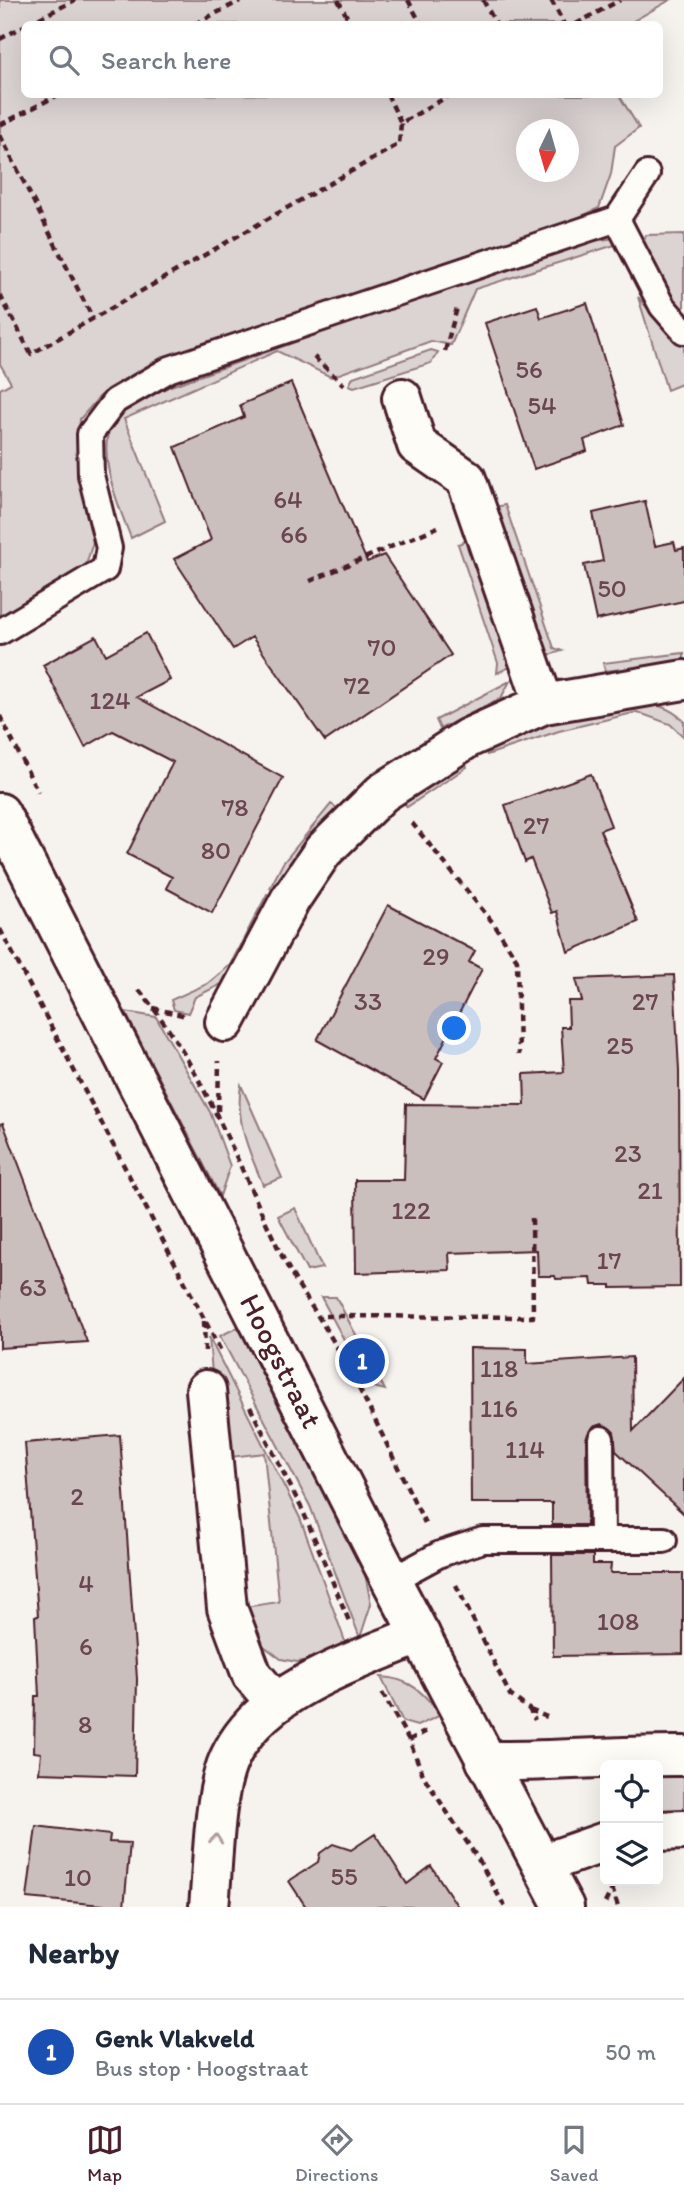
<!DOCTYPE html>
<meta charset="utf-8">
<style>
body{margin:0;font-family:Itim,sans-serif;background:#f2f2f3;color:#1f2937}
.controls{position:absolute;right:21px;bottom:21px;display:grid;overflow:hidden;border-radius:10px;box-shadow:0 7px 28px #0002}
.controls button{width:63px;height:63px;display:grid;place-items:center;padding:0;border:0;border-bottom:2px solid #e0e1e3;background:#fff;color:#1f2937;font:35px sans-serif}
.compass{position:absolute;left:516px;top:119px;width:63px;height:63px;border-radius:50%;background:#fff;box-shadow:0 7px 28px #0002;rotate:185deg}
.you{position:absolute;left:455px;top:1029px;width:24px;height:24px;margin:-18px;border:5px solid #fff;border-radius:50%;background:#1a73e8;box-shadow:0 0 0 10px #1a73e833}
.badge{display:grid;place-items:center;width:46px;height:46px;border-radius:50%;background:#4a1f2b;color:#fff;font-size:23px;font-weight:700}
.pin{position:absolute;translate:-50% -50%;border:4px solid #fff;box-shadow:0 2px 7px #0006}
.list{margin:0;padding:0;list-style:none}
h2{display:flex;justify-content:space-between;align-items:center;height:91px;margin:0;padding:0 28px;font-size:30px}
h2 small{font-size:23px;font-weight:400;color:#747a83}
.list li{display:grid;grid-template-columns:46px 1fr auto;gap:21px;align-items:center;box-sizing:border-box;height:105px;padding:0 28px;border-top:2px solid #e0e1e3}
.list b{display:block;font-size:26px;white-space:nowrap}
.list p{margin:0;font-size:23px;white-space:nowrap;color:#747a83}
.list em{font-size:23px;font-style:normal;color:#747a83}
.icon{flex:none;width:38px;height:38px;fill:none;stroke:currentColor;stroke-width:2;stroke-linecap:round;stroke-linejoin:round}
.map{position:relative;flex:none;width:684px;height:1907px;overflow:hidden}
.search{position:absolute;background:#fff;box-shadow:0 7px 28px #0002;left:21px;right:21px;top:21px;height:77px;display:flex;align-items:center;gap:18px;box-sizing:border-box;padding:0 24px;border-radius:10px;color:#747a83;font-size:26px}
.sheet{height:196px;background:#fff}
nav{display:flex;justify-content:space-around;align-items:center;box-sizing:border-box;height:98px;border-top:2px solid #e0e1e3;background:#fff;font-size:19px;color:#747a83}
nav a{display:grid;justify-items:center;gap:4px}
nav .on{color:#4a1f2b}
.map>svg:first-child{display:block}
.green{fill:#dcd4d2;stroke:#937a7e;stroke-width:2;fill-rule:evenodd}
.building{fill:#cbbfbe;stroke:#4a1f2b;stroke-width:2}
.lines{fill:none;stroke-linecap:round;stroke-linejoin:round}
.service-casing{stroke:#4a1f2b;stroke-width:30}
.minor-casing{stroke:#4a1f2b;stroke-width:44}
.secondary-casing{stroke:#4a1f2b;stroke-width:44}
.path{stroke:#4a1f2b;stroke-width:4.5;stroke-dasharray:7 5;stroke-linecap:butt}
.service{stroke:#fdfcf7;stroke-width:24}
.minor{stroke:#fdfcf7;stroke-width:38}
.secondary{stroke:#fdfcf7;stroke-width:38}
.oneway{stroke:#ac999b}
.labels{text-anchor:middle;stroke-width:5;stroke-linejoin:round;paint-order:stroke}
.number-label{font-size:26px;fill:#6a4750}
.street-label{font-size:30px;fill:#4a1f2b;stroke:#fdfcf7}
</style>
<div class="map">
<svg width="684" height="1907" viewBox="0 0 684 1907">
<rect width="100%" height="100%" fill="#f6f3ef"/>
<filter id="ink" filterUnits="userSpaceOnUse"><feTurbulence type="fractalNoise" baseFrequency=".0143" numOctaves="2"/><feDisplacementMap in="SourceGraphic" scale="14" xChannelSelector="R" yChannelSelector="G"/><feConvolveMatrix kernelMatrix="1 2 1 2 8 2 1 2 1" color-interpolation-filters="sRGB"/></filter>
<g filter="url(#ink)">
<path class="green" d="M0,0H670L628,24H24V94L619,95L639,128L615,146L611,174L599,208L563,225L176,355L100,396L80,419L78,446L93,542L86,565L0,620V389L11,383L0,364ZM526,130H568V172H526Z
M684,234V314L670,302L642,247L646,235Z
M616,238L621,243L475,289L451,345L431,341L331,377L277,351L124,419L165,521L131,538C119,507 89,441 120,413C133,402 153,395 168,387L577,243Z
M638,297L674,339L684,344V383L667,390Z
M431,350L438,352L431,363L354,387L349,385L353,377Z
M505,505L554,648L562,651L546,656L495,507Z
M468,540L510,667L497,673L498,663L458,544Z
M684,653V662L605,671L603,663Z
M510,681L501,698L440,729L436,720Z
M635,703C655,704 669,706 684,721V737L670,724L637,712L559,731L487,755L485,746L534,725Z
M462,757L467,767L407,807L401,798Z
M331,804L337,808L310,839L281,892L270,888L283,863Z
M267,894L276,898L226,982L195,997L188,1013L174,1010L171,1000L207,984L230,965Z
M125,1012L156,1017L210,1112L230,1166L220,1196Z
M241,1085L282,1178L263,1185C249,1151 235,1122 241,1085Z
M295,1208L322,1268L307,1271L278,1216Z
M321,1297H336L385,1390L369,1386Z
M238,1327L365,1574L371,1604L360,1638L310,1506L220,1336Z
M209,1337L300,1518L346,1644L326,1658L297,1662L281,1659L260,1643L244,1607L279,1602L264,1453L231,1457L213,1386Z
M381,1677C410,1678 424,1693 441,1715L417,1726L403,1722Z
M684,1774V1812H658V1775Z"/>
<path class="building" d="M587,303L624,425L584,440L587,451L534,469L485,323L537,306L541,318Z
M291,383L367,562L384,555L451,655L325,741L252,637L233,649L174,559L211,540L175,447L244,417L240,405Z
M645,501L655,546L674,542L676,550L684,548V601L596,620L584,565L603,561L593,513Z
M146,633L170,680L137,697L283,778L212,913L166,888L172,877L127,854L173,762L113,731L85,747L43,665L96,636L106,655Z
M591,774L611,826L600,830L638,922L568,952L557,911L552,913L531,859L525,862L505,805Z
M388,905L475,951L469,962L482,969L436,1058L443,1062L424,1099L317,1040Z
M674,975L679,1071L680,1287L611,1288V1285H592L591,1278L556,1279L555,1276H538L537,1250L449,1253L450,1270L356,1273L355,1180H404L406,1104L525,1105L524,1074L564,1072L561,1027H569L568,1001H582L576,979Z
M3,1123L39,1217L87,1342L0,1348V1124Z
M470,1348L527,1349V1364L632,1357L633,1431L684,1378V1514L616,1451L614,1432L602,1424L593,1427L586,1438L587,1525H552V1503H471Z
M120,1435L137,1679L135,1776L39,1773L41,1753L34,1752L35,1696H39L35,1617L38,1616L25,1443Z
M552,1555H593V1564H611L610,1573H683V1654L553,1656Z
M36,1826L110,1835L109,1842L130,1843L124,1907L27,1898Z
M375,1834L407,1884L431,1866L458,1907H306L289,1881L318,1862L320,1853L333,1844L351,1850Z"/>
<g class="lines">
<defs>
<path id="service" d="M617,219L647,174
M0,632L105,569L109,548L91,475L90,434L115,401L170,369L617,219L662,306L684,331
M601,1439L602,1538
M392,1580L440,1554L483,1540H664"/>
<path id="minor" d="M402,398L417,445L466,479L544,704
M225,1022L290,900L323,851L382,793L468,738L544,704L684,680
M206,1390L227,1608L252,1675L276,1703
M486,1761C553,1762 618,1755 684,1756
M658,1831L684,1830
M542,1864L605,1842
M209,1907C213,1867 213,1794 229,1759C261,1688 355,1663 420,1634"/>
<path id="secondary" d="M0,813L380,1559L564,1907"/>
</defs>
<use href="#service" class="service-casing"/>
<use href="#minor" class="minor-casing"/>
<use href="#secondary" class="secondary-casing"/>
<path class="path" d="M338,0L351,24
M408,0L421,24
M483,0L496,24
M551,0L564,24
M28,24L75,0
M195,24L242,0
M576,24L620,0
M0,39L24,26
M387,94L401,123L452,94
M0,125L60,94
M0,135L93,319
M0,295L31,354L399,144L401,123
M445,351L457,308
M314,357L344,385
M310,581L438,527
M0,716L38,792
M412,823L494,924L517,960L519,1055
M0,929L222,1353
M139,990C204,1068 238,1166 282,1256C296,1284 310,1303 326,1329C362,1388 394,1461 425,1523
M153,1008L186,1016
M218,1111L219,1061
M325,1316L533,1317L532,1217
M204,1321L205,1351
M250,1407L303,1511L349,1621
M456,1585L510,1695L529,1709L535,1720
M382,1693L409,1740L424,1777L478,1859L505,1907
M530,1710L547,1717
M409,1740L427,1731
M612,1888L618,1907
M605,1903L615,1883"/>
<use href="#service" class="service"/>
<use href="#minor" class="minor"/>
<use href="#secondary" class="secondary"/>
</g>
<defs><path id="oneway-chevron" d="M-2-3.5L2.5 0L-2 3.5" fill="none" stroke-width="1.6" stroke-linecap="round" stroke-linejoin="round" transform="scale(1.75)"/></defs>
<use class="oneway" href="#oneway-chevron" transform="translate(216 1839) rotate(-84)"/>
</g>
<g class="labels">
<g class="number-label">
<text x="529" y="378">56</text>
<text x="542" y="414">54</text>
<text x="288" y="508">64</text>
<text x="294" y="543">66</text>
<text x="612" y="597">50</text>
<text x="382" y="656">70</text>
<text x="357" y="694">72</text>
<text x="110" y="709">124</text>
<text x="235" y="816">78</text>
<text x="536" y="834">27</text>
<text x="216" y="859">80</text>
<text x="436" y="965">29</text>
<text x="368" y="1010">33</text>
<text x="645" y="1010">27</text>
<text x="620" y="1054">25</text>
<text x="628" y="1162">23</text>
<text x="650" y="1199">21</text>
<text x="411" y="1219">122</text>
<text x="609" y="1269">17</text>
<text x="33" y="1296">63</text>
<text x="499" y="1377">118</text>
<text x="499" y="1417">116</text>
<text x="525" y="1458">114</text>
<text x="77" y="1505">2</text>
<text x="86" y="1592">4</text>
<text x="618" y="1630">108</text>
<text x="86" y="1655">6</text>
<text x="85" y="1733">8</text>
<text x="344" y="1885">55</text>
<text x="78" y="1886">10</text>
</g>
<g class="street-label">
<text transform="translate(281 1361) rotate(63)" y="10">Hoogstraat</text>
</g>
</g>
</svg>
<div class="controls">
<button><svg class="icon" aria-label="locate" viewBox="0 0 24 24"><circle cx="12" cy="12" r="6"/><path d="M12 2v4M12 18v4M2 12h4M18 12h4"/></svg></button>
<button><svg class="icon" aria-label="layers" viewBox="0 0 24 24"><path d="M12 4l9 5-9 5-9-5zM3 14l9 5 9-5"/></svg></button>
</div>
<svg class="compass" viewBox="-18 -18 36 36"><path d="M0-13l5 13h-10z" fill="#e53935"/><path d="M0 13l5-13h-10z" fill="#747a83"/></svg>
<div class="you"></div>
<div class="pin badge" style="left:362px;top:1361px;background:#1a4fb4">1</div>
<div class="search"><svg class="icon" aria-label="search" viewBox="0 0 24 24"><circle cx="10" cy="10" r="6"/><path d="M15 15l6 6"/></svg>Search here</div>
</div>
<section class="sheet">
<h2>Nearby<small></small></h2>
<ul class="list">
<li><span class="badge" style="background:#1a4fb4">1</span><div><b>Genk Vlakveld</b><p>Bus stop · Hoogstraat</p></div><em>50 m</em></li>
</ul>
</section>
<nav>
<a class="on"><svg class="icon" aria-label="map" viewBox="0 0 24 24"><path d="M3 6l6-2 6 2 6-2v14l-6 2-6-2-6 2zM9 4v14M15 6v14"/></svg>Map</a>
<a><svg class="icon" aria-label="directions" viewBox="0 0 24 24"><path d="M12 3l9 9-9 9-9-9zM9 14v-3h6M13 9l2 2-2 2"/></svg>Directions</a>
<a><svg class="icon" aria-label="saved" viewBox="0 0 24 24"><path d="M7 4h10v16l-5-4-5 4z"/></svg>Saved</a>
</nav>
